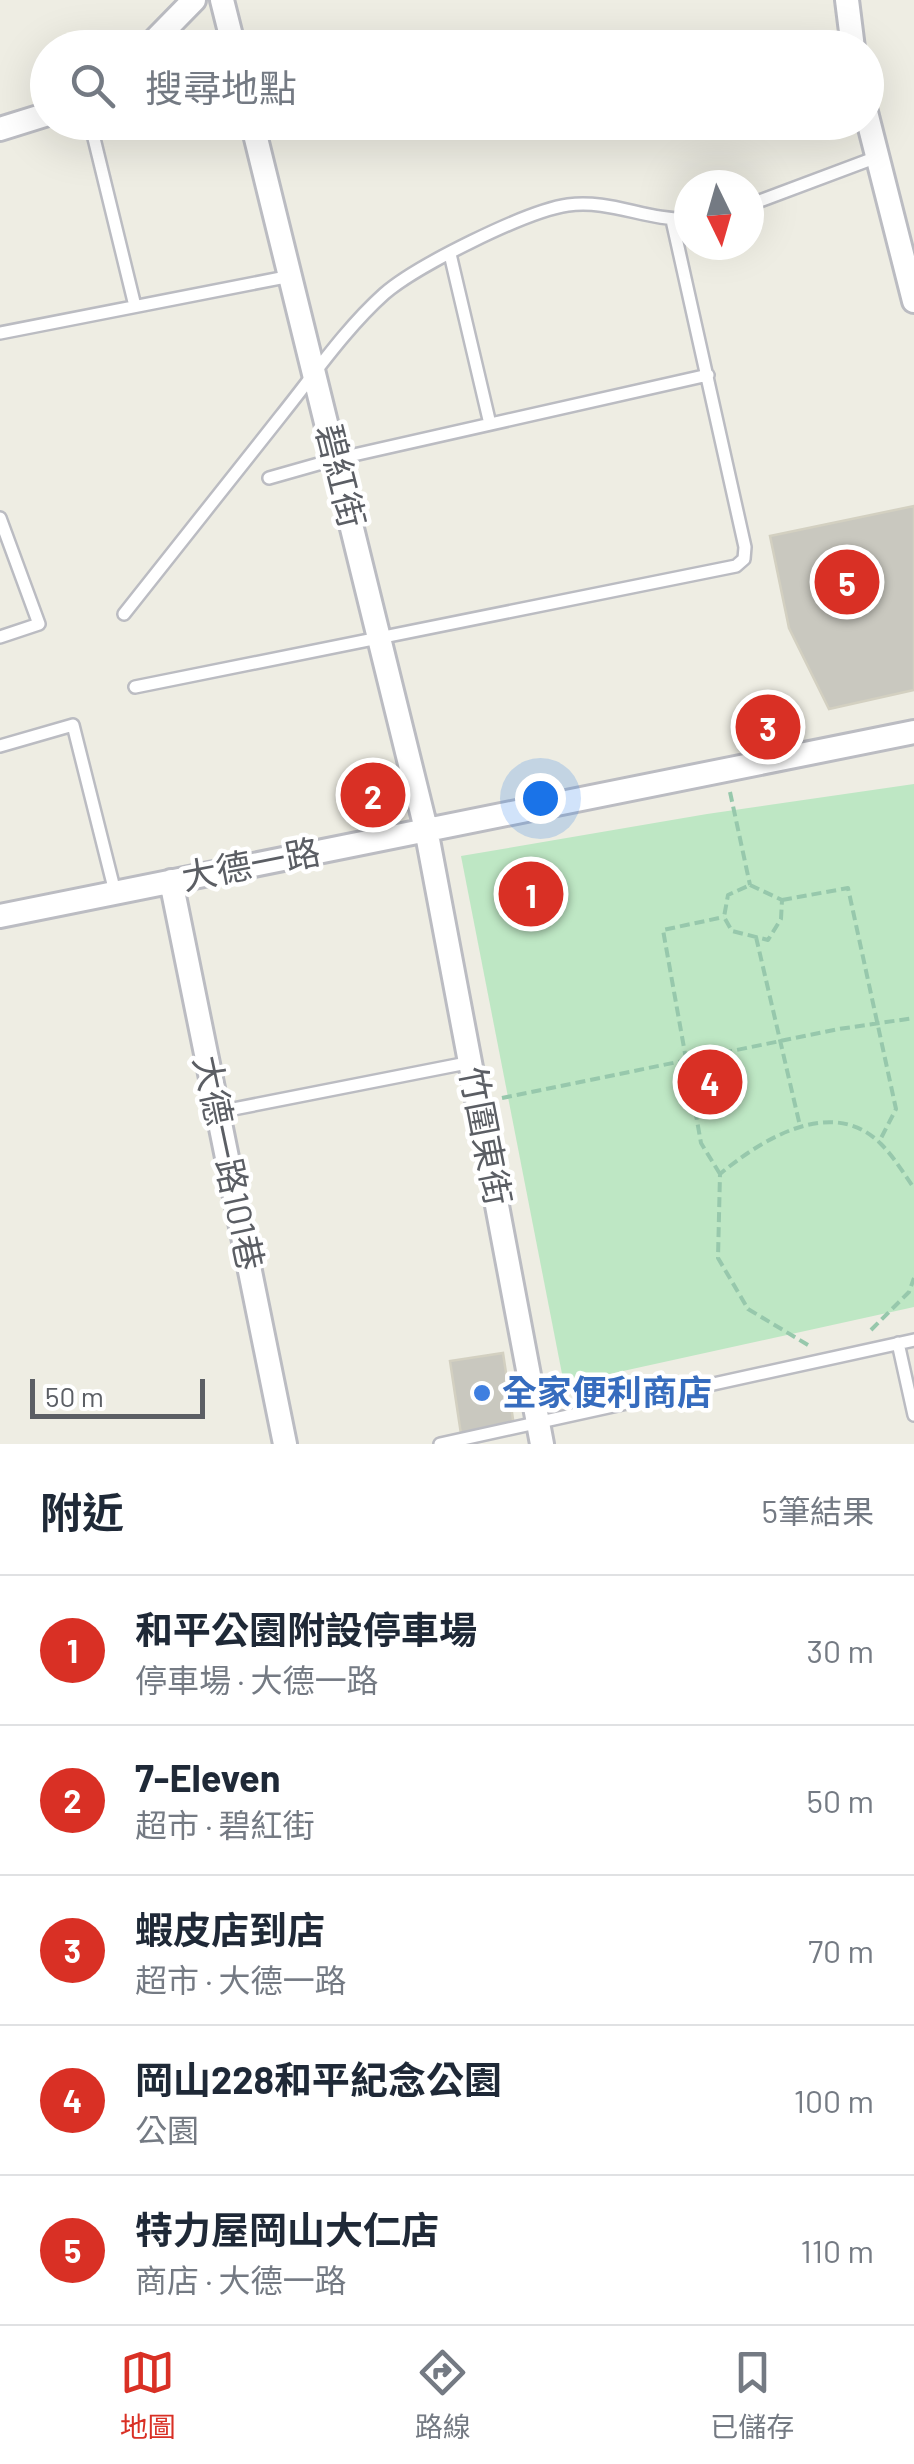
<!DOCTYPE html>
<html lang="zh-TW">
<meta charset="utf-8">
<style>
body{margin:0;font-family:Barlow,"Noto Sans TC",sans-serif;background:#f6f6f7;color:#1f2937}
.compass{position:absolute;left:674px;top:170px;width:90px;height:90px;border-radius:50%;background:#fff;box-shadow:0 10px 40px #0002;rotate:175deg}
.scale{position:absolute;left:30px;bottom:25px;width:175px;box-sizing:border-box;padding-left:10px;border:5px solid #5b5e64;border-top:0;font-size:28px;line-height:35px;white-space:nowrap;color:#5b5e64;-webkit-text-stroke:8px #fff;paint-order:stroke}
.you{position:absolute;left:540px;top:798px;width:35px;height:35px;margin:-25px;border:8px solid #fff;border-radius:50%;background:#1a73e8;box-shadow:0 0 0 15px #1a73e833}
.badge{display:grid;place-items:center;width:65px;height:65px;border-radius:50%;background:#d93025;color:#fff;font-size:32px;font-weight:700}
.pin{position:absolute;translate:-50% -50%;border:5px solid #fff;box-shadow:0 2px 10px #0006}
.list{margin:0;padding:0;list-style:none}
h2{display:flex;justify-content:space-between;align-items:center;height:130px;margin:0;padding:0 40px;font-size:42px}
h2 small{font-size:32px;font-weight:400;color:#747a83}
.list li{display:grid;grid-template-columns:65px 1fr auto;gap:30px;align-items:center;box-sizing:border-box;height:150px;padding:0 40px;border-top:2px solid #e0e1e3}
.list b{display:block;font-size:38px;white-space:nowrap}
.list p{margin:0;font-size:32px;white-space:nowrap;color:#747a83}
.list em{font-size:32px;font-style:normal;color:#747a83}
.icon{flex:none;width:55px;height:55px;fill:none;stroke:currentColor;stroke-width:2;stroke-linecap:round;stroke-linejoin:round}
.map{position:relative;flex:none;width:914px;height:1444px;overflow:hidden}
.search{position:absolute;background:#fff;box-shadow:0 10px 40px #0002;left:30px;right:30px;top:30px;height:110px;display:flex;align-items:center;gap:25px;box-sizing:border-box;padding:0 35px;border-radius:55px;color:#747a83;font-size:38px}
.sheet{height:880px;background:#fff}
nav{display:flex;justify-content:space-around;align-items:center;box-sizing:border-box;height:140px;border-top:2px solid #e0e1e3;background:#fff;font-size:28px;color:#747a83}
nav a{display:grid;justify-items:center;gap:5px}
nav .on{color:#d93025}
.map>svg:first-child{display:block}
.green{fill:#bee7c4}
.building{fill:#c9c8bf;stroke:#d3d0c1;stroke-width:2.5}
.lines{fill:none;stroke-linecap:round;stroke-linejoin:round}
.lane-casing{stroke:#bbbcc2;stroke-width:16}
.street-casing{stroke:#bbbcc2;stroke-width:28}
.path{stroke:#97c8ac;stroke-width:4;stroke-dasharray:10 5;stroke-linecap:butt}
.lane{stroke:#fff;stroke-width:11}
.street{stroke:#fff;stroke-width:22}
.shop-dot{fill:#3f7fe0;stroke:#fff;stroke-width:4}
.labels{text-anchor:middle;stroke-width:9;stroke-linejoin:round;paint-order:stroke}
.street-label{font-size:35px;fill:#5b5e64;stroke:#fff}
.shop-label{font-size:35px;font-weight:bold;fill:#366cbe;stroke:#fff;text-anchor:start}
</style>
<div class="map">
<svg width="914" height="1444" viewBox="0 0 914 1444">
<rect width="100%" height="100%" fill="#eeede3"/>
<path class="green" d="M914,784V1307L564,1384L461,856L707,814Z"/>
<path class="building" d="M914,506V690L829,709L789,628L770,536Z
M503,1353L514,1426L461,1434L450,1361Z"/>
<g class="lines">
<defs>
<path id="lane" d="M90,122L135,306
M749,205L877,157
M450,254L490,424
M0,333L291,276
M269,478L336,459L708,375
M0,518L39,624L0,637
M124,614C176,548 228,483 280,417C313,376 345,329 384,294C416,266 526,211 568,205C610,199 648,221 689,219
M135,687L736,566L744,559L745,547L672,220
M0,746L73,725L115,892
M218,1112L472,1062
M898,1343L914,1415
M440,1444L914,1340"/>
<path id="street" d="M222,0L234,48
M847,0L853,48
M147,48L194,0
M866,112L914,301
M252,122L426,829L542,1444
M0,129L48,114
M171,881L285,1444
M0,916L914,732"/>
</defs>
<use href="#lane" class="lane-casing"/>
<use href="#street" class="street-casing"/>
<path class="path" d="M730,792L750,885
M750,885L782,900L781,919L768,940L732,931L724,917L728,895Z
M782,900L848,888L896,1109L879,1142
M756,937L800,1126
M502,1098L839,1029L914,1018
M720,1174L701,1143L663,930L724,917
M871,1330L909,1292L914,1278
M808,1345L748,1309L718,1258L720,1174C762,1139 833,1095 881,1144C894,1157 904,1174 914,1188"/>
<use href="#lane" class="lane"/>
<use href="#street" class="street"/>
</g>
<circle class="shop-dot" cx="482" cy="1393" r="10"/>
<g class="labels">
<g class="street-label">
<text transform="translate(340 476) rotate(76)" y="12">碧紅街</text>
<text transform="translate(251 865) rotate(-11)" y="12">大德一路</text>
<text transform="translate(485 1136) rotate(79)" y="12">竹圍東街</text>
<text transform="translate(228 1163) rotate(78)" y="12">大德一路101巷</text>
</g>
<g class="shop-label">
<text x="502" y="1405">全家便利商店</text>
</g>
</g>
</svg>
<svg class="compass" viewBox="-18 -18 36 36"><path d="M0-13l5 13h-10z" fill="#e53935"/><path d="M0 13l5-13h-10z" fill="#747a83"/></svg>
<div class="scale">50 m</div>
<div class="you"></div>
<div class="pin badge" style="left:531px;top:894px">1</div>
<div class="pin badge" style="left:373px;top:795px">2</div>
<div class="pin badge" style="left:768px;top:727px">3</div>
<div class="pin badge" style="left:710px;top:1082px">4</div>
<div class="pin badge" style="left:847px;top:582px">5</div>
<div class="search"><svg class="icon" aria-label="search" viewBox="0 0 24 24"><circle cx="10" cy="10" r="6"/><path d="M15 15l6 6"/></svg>搜尋地點</div>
</div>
<section class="sheet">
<h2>附近<small>5筆結果</small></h2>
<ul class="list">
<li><span class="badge">1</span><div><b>和平公園附設停車場</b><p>停車場 · 大德一路</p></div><em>30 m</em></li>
<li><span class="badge">2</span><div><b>7-Eleven</b><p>超市 · 碧紅街</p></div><em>50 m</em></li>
<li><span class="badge">3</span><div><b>蝦皮店到店</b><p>超市 · 大德一路</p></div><em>70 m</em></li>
<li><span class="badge">4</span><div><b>岡山228和平紀念公園</b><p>公園</p></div><em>100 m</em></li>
<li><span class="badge">5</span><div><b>特力屋岡山大仁店</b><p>商店 · 大德一路</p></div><em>110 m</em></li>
</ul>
</section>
<nav>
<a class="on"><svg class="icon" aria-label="map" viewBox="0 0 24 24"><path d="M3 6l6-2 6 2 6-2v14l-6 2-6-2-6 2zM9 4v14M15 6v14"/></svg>地圖</a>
<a><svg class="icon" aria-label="directions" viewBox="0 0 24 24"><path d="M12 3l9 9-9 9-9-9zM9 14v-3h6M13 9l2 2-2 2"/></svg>路線</a>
<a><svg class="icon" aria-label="saved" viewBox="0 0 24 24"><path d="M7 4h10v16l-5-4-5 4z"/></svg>已儲存</a>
</nav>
